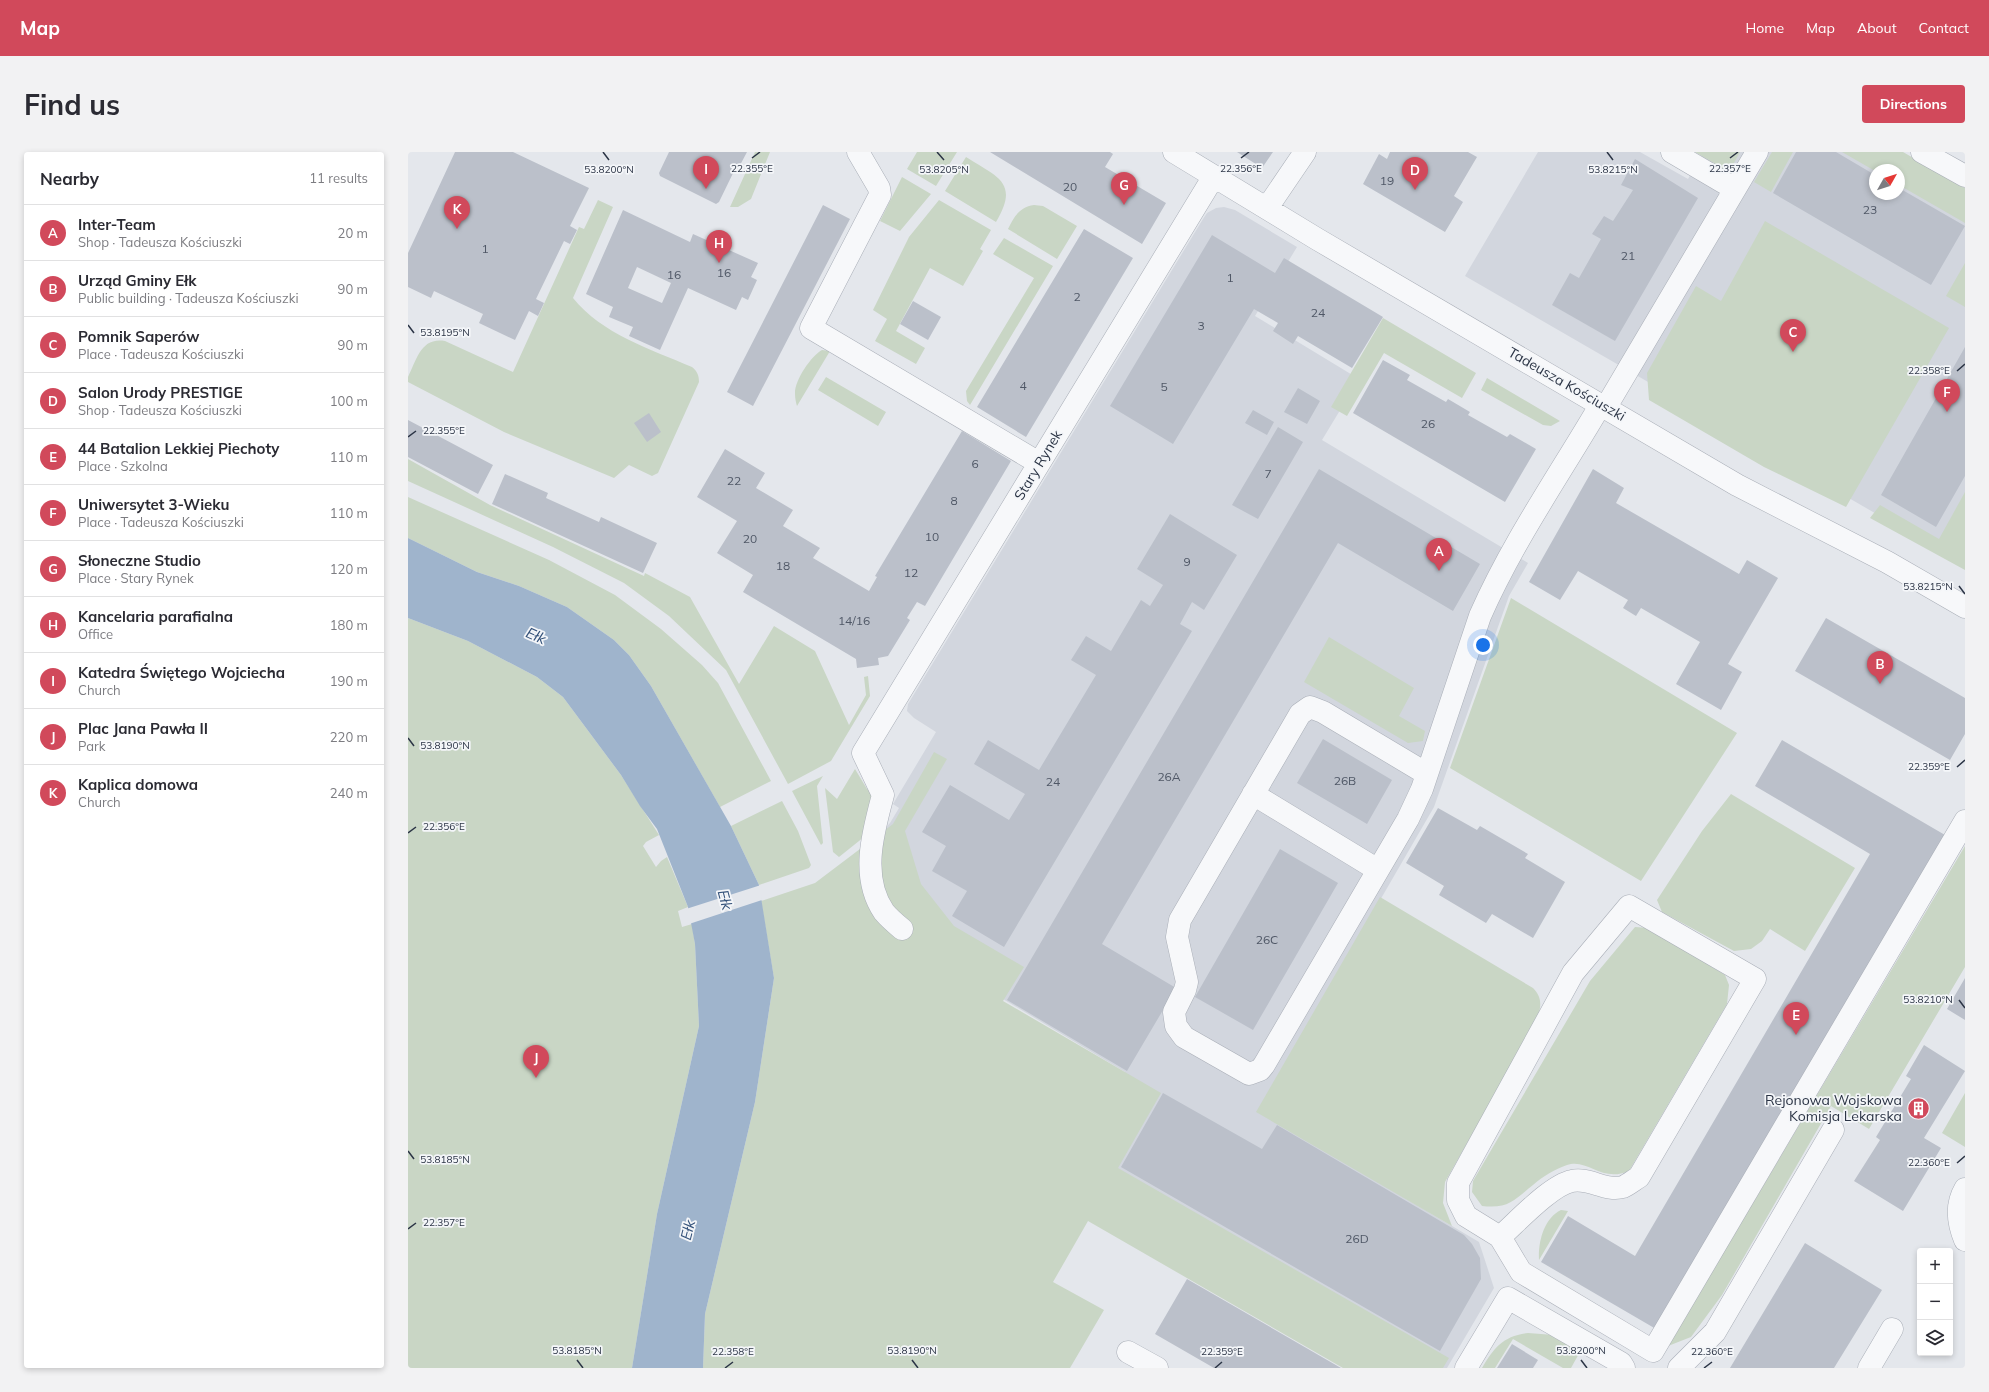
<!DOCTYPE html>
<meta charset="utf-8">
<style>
body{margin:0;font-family:Mulish,sans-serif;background:#f2f2f3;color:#2b2b33}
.controls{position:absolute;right:12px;bottom:12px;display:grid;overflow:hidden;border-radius:4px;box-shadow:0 2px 6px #0003}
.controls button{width:36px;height:36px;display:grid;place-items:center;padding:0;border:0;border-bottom:1px solid #e1e1e2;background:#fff;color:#2b2b33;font:20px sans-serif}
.compass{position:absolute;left:1461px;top:12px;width:36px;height:36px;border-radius:50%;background:#fff;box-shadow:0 2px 6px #0003;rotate:51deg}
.you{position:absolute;left:1075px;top:493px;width:14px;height:14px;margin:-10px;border:3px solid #fff;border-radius:50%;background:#1a73e8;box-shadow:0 0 0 6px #1a73e833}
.badge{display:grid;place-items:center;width:26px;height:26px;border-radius:50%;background:#d1495b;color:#fff;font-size:13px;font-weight:700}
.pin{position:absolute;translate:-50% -33px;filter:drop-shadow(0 1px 2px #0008)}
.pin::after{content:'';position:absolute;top:21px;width:14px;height:12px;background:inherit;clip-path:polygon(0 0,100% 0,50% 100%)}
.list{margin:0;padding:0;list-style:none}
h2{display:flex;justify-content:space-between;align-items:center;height:52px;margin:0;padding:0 16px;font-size:17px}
h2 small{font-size:13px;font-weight:400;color:#7c7c81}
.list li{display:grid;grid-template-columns:26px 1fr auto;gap:12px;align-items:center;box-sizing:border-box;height:56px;padding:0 16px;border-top:1px solid #e1e1e2}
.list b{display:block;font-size:15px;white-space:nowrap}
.list p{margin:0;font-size:13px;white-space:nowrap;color:#7c7c81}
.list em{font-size:13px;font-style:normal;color:#7c7c81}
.icon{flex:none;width:22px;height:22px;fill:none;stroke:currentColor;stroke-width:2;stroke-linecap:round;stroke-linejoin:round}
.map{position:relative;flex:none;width:1557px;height:1216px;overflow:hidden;border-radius:4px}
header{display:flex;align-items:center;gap:24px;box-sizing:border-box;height:56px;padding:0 20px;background:#d1495b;color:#fff}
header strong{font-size:19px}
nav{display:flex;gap:22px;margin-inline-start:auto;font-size:14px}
.intro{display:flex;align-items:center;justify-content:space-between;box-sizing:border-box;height:96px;padding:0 24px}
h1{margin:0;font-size:28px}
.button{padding:10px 18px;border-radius:4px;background:#d1495b;color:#fff;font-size:14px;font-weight:700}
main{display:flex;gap:24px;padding:0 24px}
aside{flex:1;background:#fff;border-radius:4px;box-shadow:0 2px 6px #0003}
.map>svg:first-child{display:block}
.built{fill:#d2d6de;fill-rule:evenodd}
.green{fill:#c9d6c5}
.water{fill:#9fb4cc}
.pier{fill:#e4e7ec}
.building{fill:#bbc0ca;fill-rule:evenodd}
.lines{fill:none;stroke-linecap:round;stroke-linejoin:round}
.minor-casing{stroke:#a9aeb7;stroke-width:23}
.minor{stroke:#f7f8fa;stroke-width:22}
.ticks{fill:none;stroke:#2b3445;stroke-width:1.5}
.labels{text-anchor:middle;stroke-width:3.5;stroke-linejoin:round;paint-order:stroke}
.number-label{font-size:12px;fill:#4f5766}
.street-label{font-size:14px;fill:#2b3445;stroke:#f4f6f9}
.poi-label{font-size:14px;fill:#2b3445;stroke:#f4f6f9;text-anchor:end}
.water-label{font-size:15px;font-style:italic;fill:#34527a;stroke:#f4f6f9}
.ticks-label{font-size:10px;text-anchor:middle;fill:#2b3445;stroke:#f4f6f9;stroke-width:3.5;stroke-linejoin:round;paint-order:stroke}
</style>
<header>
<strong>Map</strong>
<nav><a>Home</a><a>Map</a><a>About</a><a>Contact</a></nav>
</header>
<div class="intro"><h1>Find us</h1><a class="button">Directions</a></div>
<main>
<aside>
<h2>Nearby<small>11 results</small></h2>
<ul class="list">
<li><span class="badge">A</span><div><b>Inter-Team</b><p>Shop · Tadeusza Kościuszki</p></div><em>20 m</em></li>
<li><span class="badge">B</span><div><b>Urząd Gminy Ełk</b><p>Public building · Tadeusza Kościuszki</p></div><em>90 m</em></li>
<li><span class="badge">C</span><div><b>Pomnik Saperów</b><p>Place · Tadeusza Kościuszki</p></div><em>90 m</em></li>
<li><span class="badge">D</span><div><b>Salon Urody PRESTIGE</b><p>Shop · Tadeusza Kościuszki</p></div><em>100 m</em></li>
<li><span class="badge">E</span><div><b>44 Batalion Lekkiej Piechoty</b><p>Place · Szkolna</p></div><em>110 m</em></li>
<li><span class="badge">F</span><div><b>Uniwersytet 3-Wieku</b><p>Place · Tadeusza Kościuszki</p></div><em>110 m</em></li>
<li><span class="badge">G</span><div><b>Słoneczne Studio</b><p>Place · Stary Rynek</p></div><em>120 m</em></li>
<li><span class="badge">H</span><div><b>Kancelaria parafialna</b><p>Office</p></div><em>180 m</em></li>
<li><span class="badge">I</span><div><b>Katedra Świętego Wojciecha</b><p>Church</p></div><em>190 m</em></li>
<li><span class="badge">J</span><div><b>Plac Jana Pawła II</b><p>Park</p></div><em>220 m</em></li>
<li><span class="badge">K</span><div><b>Kaplica domowa</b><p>Church</p></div><em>240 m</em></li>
</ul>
</aside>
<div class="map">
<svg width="1557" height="1216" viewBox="0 0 1557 1216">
<rect width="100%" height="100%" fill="#e4e7ec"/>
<path class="built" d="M1130,0H1232L1280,27L1295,0H1490L1557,39V392L1548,408L1057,124ZM1467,18H1491V42H1467Z
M816,55L827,58L889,95L847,164L951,227L914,288L1120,411L1101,444L1026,655L850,959L1071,1090L1086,1136L1039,1216H1008L661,1016L717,920L530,808L462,693L482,671L491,656L485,652L528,580L506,566L499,559L500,552L795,67L799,61L808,56Z"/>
<path class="green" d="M347,0H362L343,47L330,55H322Z
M509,0H549L528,34L499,17Z
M1287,0H1332L1321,20Z
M1364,0H1385L1363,40L1346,30Z
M1434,0H1495L1557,36V71L1491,33V18L1467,19Z
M558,5C589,25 612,30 588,70L537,39Z
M494,25L523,42L492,79L472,69Z
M190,48L205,55L165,146C194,182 242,197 284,215C289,219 291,223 291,230L250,321L244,324L221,313L206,326L96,280L0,230V225C9,207 13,185 37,189L105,220L171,75L176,77Z
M531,48L583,78L572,97L575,99L555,134L522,116L488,179L517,196L508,212L467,189L479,167L465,158L501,85Z
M626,53L635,54L669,74L649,107L600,77C606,64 612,55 626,53Z
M1357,69L1541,176L1438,355L1356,315L1241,248L1239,221L1288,134L1313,149Z
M596,86L645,114L562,253L559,249L558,239L626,126L585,102Z
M1557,111V155L1538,144Z
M975,166L1068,221L1054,246L976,201L939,264L923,255Z
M414,198L422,199L389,254C388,251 387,246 387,242C386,229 403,204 414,198Z
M418,225L478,260L470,274L410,238Z
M1079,226L1152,269L1143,274L1135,273L1073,238Z
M0,307L82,353L236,424L237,421L282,445L331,532L366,474L407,499L441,573L458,543L456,525L460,524L462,544L423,609L380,632L318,518L261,464L216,431L145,395L0,329Z
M1557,340V418L1462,366L1472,353L1531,387Z
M0,345L141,408L207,443L253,477L294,513L310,531L363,629L312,655L243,534L221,503L206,488L159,455L111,434L69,420L0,386Z
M1103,446L1329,581L1233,729L1042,616Z
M0,466L60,489L129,525L155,545L213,623L251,683L238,690L235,694L248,715L253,709L259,705L280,755L270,759L274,775L284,772L287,792L291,874L249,1062L224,1216H0Z
M921,485L1006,536L991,564L1017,579L1015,589L1000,591L896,530Z
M526,600L539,607L497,679L513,732L546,774L616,815L595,849L753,941L710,1016L1041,1206L1035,1216H935L680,1069L645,1130L696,1158L662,1216H295L297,1162L347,950L366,826L353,749L407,731L485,672Z
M447,617L459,637L467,642L456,685L431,705L425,700L417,636L429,647Z
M415,624L409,634L415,691L413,693L384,639Z
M1323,642L1447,716L1397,799L1362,777L1354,789L1343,797L1326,799L1254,760L1249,748L1294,679Z
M374,649L390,679L403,713L401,716L351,733L323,674Z
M1557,694V815L1461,977L1423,954L1314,1143L1283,1185L1260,1194Z
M972,745L1125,836C1135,846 1133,855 1129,868L1037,1030L1035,1051L1044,1074L848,960Z
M1227,775L1241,776L1317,823L1321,833L1319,852L1221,1019C1193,1031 1180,1006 1159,1013C1147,1017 1134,1025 1125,1033C1106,1048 1101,1057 1074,1054L1064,1040L1065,1029L1182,829Z
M1557,941V995L1534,981Z
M1153,1058L1160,1059L1131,1108C1130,1090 1136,1066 1153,1058Z
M1120,1181L1146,1183L1173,1198L1163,1216H1155L1105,1187L1087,1216H1074C1086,1196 1095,1184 1120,1181Z"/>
<path class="water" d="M0,386L69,420L111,434L159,455L206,488L221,503L243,534L323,674L351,733L366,826L347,950L297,1162L295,1216H224L249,1062L291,874L287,792L280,755L249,677L232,654L213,623L155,545L129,525L60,489L0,466Z"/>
<path class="pier" d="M353,733L354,748L281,772L278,757Z"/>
<path class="building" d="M47,0H105L181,36L162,74L169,78L162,92L156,89L128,147L136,151L130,164L121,159L107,188L71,171L75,162L26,139L23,146L0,135V101Z
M261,0H339L330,17L328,15L311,50L308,52L252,24L251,21Z
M582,0H702L705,2L697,15L758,51L734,92Z
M829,0H865L854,16Z
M982,0H1060L1069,5L1046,44L1055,50L1037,80L955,32L971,2L979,7Z
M1388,0H1428L1467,23V42H1491V36L1557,74L1523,133L1365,41Z
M1227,7L1290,46L1207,189L1144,153L1162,121L1171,126L1193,87L1184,82L1196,64L1205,69L1225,38L1213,33Z
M415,53L442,67L345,254L319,240Z
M215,58L282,90L285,82L350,111L343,125L349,128L340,148L334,145L328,158L280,136L252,198L221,184L225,175L201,165L205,155L178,142ZM229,115L263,131L254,151L220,136Z
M676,77L725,106L618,285L569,255Z
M804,83L867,121L876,106L975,165L944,216L890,184L885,192L865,179L870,171L846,157L765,292L702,254Z
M505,149L533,165L520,188L492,172Z
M1557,195V324L1528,375L1473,343Z
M975,208L1002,223L999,228L1038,250L1040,247L1062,260L1060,263L1099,285L1102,282L1128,297L1097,350L945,261Z
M890,236L912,249L899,272L876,260Z
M845,258L866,270L859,283L837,271Z
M241,261L253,280L239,290L226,271Z
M0,268L85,313L70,342L0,305Z
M870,275L895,290L850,367L824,353Z
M554,279L603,309L517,454L509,450L499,466L502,468L480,504L470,506L471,513L449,516L448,507L335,440L345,423L309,401L329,369L289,345L317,297L357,321L348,336L385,358L375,374L412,396L405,406L461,439L469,425L467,424Z
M911,317L1072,412L1045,459L930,391L694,792L768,836L719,919L599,848Z
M1185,317L1216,336L1208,351L1331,422L1339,408L1370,426L1320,512L1334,520L1313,558L1268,532L1292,490L1233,456L1228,464L1215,456L1220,448L1170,419L1152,448L1121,430Z
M97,322L140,341L138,346L191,370L193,365L249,391L235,421L84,352Z
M762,362L829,403L796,458L784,450L772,472L784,479L596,795L544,764L559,739L524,719L538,694L514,680L542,633L601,668L617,642L566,612L580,588L631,618L688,523L663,508L678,484L703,499L733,448L742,454L755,433L729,417Z
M1418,466L1557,546V582L1542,608L1387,519Z
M915,587L984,628L959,672L889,631Z
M1374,588L1537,683L1248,1177L1133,1110L1160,1064L1227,1104L1462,702L1347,634Z
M1030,656L1069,678L1072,674L1120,702L1117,706L1157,730L1125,786L1084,762L1078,771L1031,743L1036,734L998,711Z
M872,697L930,731L845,878L787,845Z
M1557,826V868L1539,857Z
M1516,893L1557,919L1516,986L1533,996L1495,1059L1446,1029L1472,988L1468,985L1503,927L1498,924Z
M755,941L854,997L869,973L1056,1083L1064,1092L1072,1106L1073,1127L1032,1199L713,1015Z
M1397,1091L1474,1138L1426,1216H1322Z
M779,1127L933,1216H806L747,1182Z
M1104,1192L1130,1208L1125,1216H1089Z"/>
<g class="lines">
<defs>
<path id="minor" d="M450,0L471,36L472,43L403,176L631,311
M766,0L909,87L1329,333L1479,410L1557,455
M1264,0L1327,37
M1514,0L1557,24
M859,56L897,0
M1198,255L1349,0
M1019,622L915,560L902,555L892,562L772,768L769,785L779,830L777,838L766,860L768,874L776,885L841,922L852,918L856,913L1000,667L1014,637L1072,464C1105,389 1152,322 1193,252
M845,642L970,718
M494,777C488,772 481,766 476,760C452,725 465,680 475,643L455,601L806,24
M1557,1037C1547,1054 1550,1071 1557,1088
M1092,1085C1109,1070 1143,1033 1164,1029C1181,1025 1198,1040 1215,1035C1220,1033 1226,1028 1231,1025L1347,827L1221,754L1165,821L1050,1031V1048L1058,1064L1092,1085L1113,1120L1245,1199L1557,669
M720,1200L749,1216
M1058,1216L1100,1146L1213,1211L1216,1216
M1271,1216L1307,1180L1425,978
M1461,1216L1484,1177"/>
</defs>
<use href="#minor" class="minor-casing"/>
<use href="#minor" class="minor"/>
</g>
<path class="ticks" d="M195,0L201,8M529,0L536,8M1199,0L1205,8M344,6L352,0M833,6L841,0M1322,6L1330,0M0,173L6,181M1549,219L1557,212M0,285L8,279M1551,434L1557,442M0,586L6,594M1549,615L1557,608M0,681L8,675M1551,848L1557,856M0,999L6,1007M1549,1011L1557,1004M0,1077L8,1071M169,1208L175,1216M504,1208L510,1216M1173,1208L1179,1216M317,1216L325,1210M807,1216L814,1210M1296,1216L1304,1210"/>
<defs>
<symbol id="building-disc" viewBox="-11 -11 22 22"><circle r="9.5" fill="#d1495b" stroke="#f4f6f9"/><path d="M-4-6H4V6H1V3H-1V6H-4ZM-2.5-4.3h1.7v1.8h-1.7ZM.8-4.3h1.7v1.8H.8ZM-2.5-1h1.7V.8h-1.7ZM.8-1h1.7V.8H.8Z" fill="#fff"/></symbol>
</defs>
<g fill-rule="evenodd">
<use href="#building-disc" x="1498" y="944" width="25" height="25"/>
</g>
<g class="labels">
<g class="number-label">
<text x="979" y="33">19</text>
<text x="662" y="39">20</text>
<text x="1462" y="62">23</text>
<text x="77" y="101">1</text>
<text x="1220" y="108">21</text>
<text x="316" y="125">16</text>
<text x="266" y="127">16</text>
<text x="822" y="130">1</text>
<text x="669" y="149">2</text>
<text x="910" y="165">24</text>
<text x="793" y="178">3</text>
<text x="615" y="238">4</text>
<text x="756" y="239">5</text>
<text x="1020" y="276">26</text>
<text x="567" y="316">6</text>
<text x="860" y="326">7</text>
<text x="326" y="333">22</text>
<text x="546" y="353">8</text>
<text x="524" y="389">10</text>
<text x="342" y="391">20</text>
<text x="779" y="414">9</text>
<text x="375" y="418">18</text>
<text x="503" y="425">12</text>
<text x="446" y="473">14/16</text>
<text x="761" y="629">26A</text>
<text x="937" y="633">26B</text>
<text x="645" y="634">24</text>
<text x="859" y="792">26C</text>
<text x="949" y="1091">26D</text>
</g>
<g class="street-label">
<text transform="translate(1159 232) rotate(30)" y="5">Tadeusza Kościuszki</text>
<text transform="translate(630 313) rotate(-59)" y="5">Stary Rynek</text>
</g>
<g class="poi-label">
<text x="1494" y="953">Rejonowa Wojskowa<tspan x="1494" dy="16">Komisja Lekarska</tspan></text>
</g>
<g class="water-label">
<text transform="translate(128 484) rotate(24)" y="5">Ełk</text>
<text transform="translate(317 748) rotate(75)" y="5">Ełk</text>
<text transform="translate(280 1078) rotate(-76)" y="5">Ełk</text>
</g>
</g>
<g class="ticks-label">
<text x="1322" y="20">22.357°E</text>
<text x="344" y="20">22.355°E</text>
<text x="833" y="20">22.356°E</text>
<text x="201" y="21">53.8200°N</text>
<text x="536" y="21">53.8205°N</text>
<text x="1205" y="21">53.8215°N</text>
<text x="37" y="184">53.8195°N</text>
<text x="1521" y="222">22.358°E</text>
<text x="36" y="282">22.355°E</text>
<text x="1520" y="438">53.8215°N</text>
<text x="37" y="597">53.8190°N</text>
<text x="1521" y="618">22.359°E</text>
<text x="36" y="678">22.356°E</text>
<text x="1520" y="851">53.8210°N</text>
<text x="37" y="1011">53.8185°N</text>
<text x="1521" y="1014">22.360°E</text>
<text x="36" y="1074">22.357°E</text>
<text x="169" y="1202">53.8185°N</text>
<text x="504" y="1202">53.8190°N</text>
<text x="1173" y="1202">53.8200°N</text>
<text x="325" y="1203">22.358°E</text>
<text x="814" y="1203">22.359°E</text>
<text x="1304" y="1203">22.360°E</text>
</g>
</svg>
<div class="controls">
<button>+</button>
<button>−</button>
<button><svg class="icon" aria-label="layers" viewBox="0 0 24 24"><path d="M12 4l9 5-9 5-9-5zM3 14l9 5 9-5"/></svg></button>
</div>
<svg class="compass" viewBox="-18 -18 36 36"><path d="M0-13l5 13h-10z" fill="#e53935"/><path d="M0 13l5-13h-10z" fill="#7c7c81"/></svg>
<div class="you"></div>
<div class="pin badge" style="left:1031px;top:419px">A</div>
<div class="pin badge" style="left:1472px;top:532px">B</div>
<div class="pin badge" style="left:1385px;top:200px">C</div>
<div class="pin badge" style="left:1007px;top:38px">D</div>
<div class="pin badge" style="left:1388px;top:883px">E</div>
<div class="pin badge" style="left:1539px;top:260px">F</div>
<div class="pin badge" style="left:716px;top:53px">G</div>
<div class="pin badge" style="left:311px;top:111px">H</div>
<div class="pin badge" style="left:298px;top:37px">I</div>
<div class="pin badge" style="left:128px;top:926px">J</div>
<div class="pin badge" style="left:49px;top:77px">K</div>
</div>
</main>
